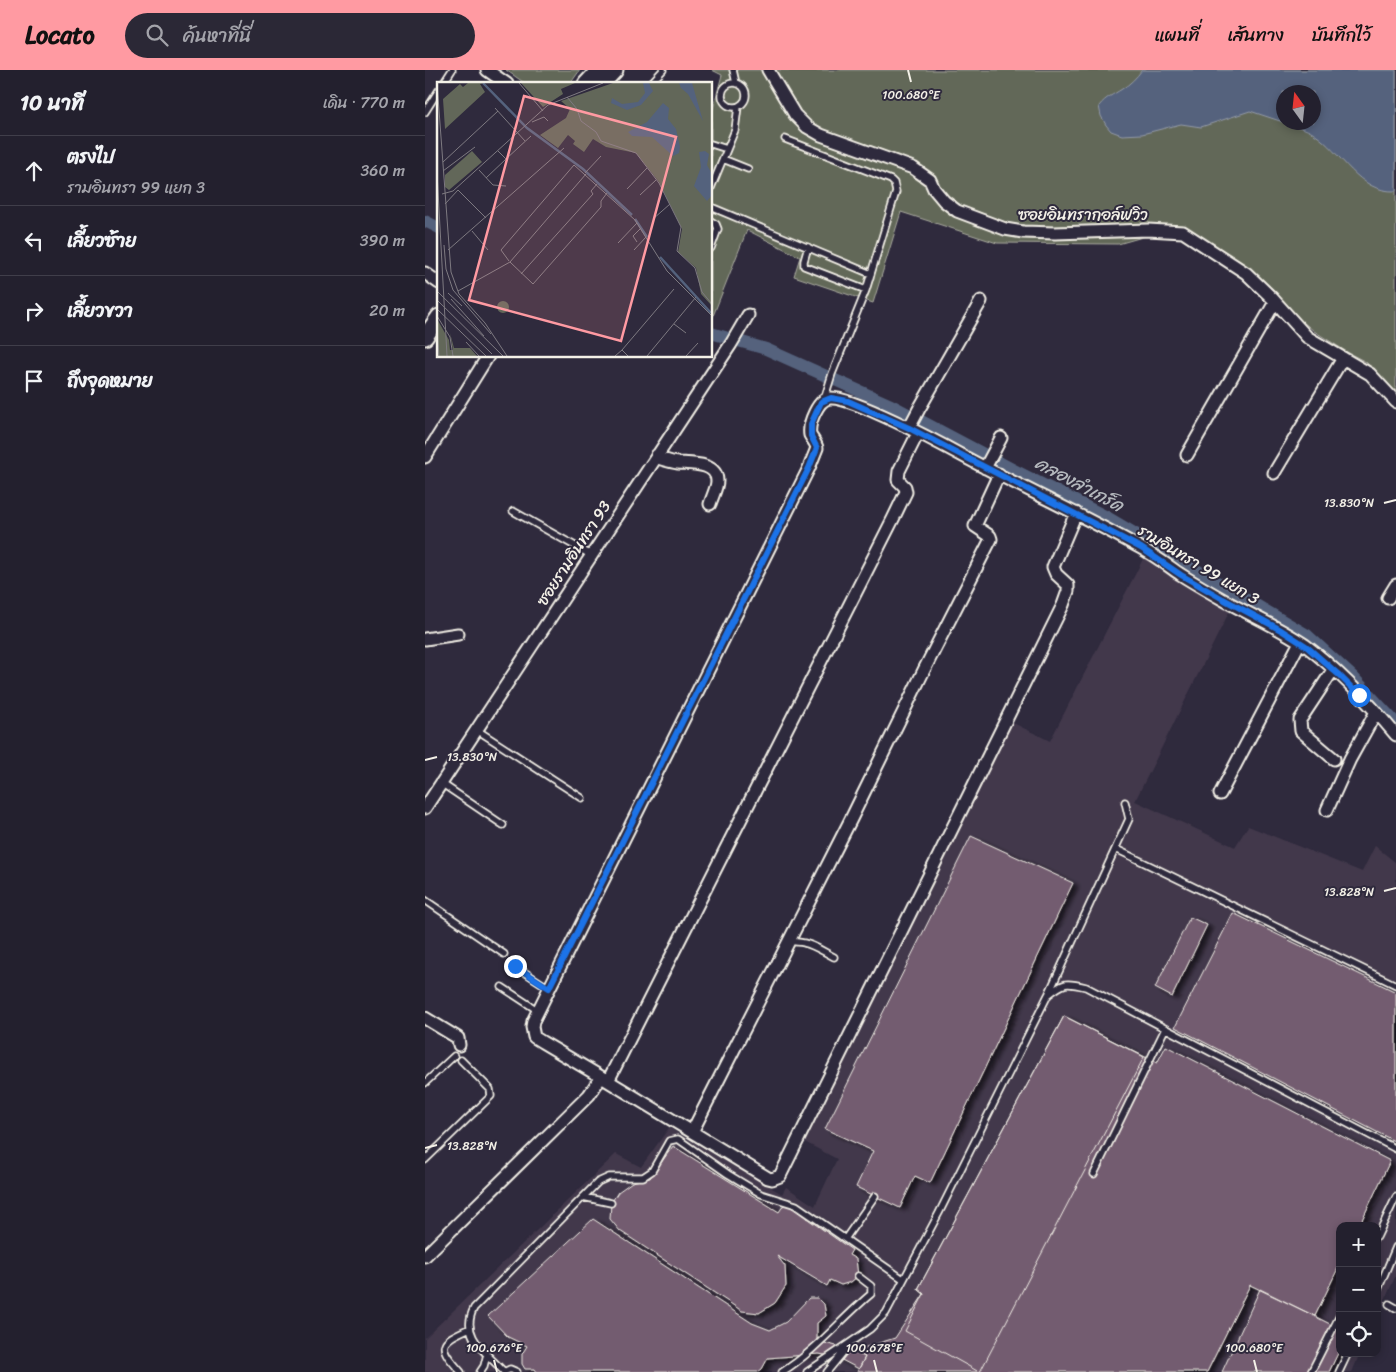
<!DOCTYPE html>
<html lang="th">
<meta charset="utf-8">
<style>
body{margin:0;font-family:Sriracha,"Playpen Sans Thai",sans-serif;background:#2b2836;color:#f1f3f6}
.controls{position:absolute;right:15px;bottom:15px;display:grid;overflow:hidden;border-radius:10px;box-shadow:0 2px 8px #0003}
.controls button{width:45px;height:45px;display:grid;place-items:center;padding:0;border:0;border-bottom:1px solid #403e4a;background:#23202e;color:#f1f3f6;font:25px sans-serif}
.compass{position:absolute;left:851px;top:15px;width:45px;height:45px;border-radius:50%;background:#23202e;box-shadow:0 2px 8px #0003;rotate:345deg}
.stop{position:absolute;width:15px;height:15px;margin:-11px;border:4px solid #1a73e8;border-radius:50%;background:#fff}
.stop.end{background:#1a73e8;border-color:#fff;box-shadow:0 1px 5px #0008}
.list{margin:0;padding:0;list-style:none}
h2{display:flex;justify-content:space-between;align-items:center;height:65px;margin:0;padding:0 20px;font-size:21px}
h2 small{font-size:16px;font-weight:400;color:#a3a3aa}
.list li{display:grid;grid-template-columns:32px 1fr auto;gap:15px;align-items:center;box-sizing:border-box;height:70px;padding:0 20px;border-top:1px solid #403e4a}
.list b{display:block;font-size:19px;white-space:nowrap}
.list p{margin:0;font-size:16px;white-space:nowrap;color:#a3a3aa}
.list em{font-size:16px;font-style:normal;color:#a3a3aa}
.icon{flex:none;width:28px;height:28px;fill:none;stroke:currentColor;stroke-width:2;stroke-linecap:round;stroke-linejoin:round}
.map{position:relative;flex:none;width:971px;height:1302px;overflow:hidden}
header{display:flex;align-items:center;gap:30px;box-sizing:border-box;height:70px;padding:0 25px;background:#ff9aa2;color:#111}
header strong{font-size:24px}
nav{display:flex;gap:28px;margin-inline-start:auto;font-size:18px}
.search{width:350px;height:45px;background:#2b2836;display:flex;align-items:center;gap:12px;box-sizing:border-box;padding:0 18px;border-radius:28px;color:#a3a3aa;font-size:19px}
main{display:flex}
aside{flex:1;background:#23202e}
.map>svg:first-child{display:block}
.built{fill:#43394c}
.green{fill:#626759;stroke:#abaca0;fill-rule:evenodd}
.water{fill:#54627d;stroke:#949ba8}
.lines{fill:none;stroke-linecap:round;stroke-linejoin:round}
.canal{stroke:#54627d;stroke-width:12}
.building{fill:#735c70;stroke:#f4f1e8;filter:url(#shadow)}
.service-casing{stroke:#f4f1e8;stroke-width:9}
.minor-casing{stroke:#f4f1e8;stroke-width:15}
.secondary-casing{stroke:#f4f1e8;stroke-width:19}
.service{stroke:#2f2a3d;stroke-width:5.5}
.minor{stroke:#2f2a3d;stroke-width:11}
.secondary{stroke:#2f2a3d;stroke-width:15}
.route{stroke:#1a73e8;stroke-width:6}
.ticks{fill:none;stroke:#f4f1e8;stroke-width:2}
.labels{text-anchor:middle;stroke-width:4;stroke-linejoin:round;paint-order:stroke}
.street-label{font-size:16px;fill:#f4f1e8;stroke:#2f2a3d}
.water-label{font-size:18px;font-style:italic;fill:#b4b8bd;stroke:#2f2a3d}
.inset-river{fill:none;stroke:#54627d;stroke-width:2.5}
.inset-road{fill:none;stroke:#7e7a81;stroke-width:1}
.view{fill:#ff9aa2;fill-opacity:0.15;stroke:#ff9aa2;stroke-width:2.5}
.inset-edge{fill:none;stroke:#f4f1e8;stroke-width:2.5}
.ticks-label{font-size:12px;text-anchor:middle;fill:#f4f1e8;stroke:#2f2a3d;stroke-width:4;stroke-linejoin:round;paint-order:stroke}
</style>
<header>
<strong>Locato</strong>
<div class="search"><svg class="icon" aria-label="search" viewBox="0 0 24 24"><circle cx="10" cy="10" r="6"/><path d="M15 15l6 6"/></svg>ค้นหาที่นี่</div>
<nav><a>แผนที่</a><a>เส้นทาง</a><a>บันทึกไว้</a></nav>
</header>
<main>
<aside>
<h2>10 นาที<small>เดิน · 770 m</small></h2>
<ul class="list">
<li><svg class="icon" aria-label="ahead" viewBox="0 0 24 24"><path d="M12 20V5M6 11l6-6 6 6"/></svg><div><b>ตรงไป</b><p>รามอินทรา 99 แยก 3</p></div><em>360 m</em></li>
<li><svg class="icon" aria-label="left" viewBox="0 0 24 24"><path d="M17 20v-9H6M10 6l-5 5 5 5"/></svg><div><b>เลี้ยวซ้าย</b></div><em>390 m</em></li>
<li><svg class="icon" aria-label="right" viewBox="0 0 24 24"><path d="M7 20v-9h11M14 6l5 5-5 5"/></svg><div><b>เลี้ยวขวา</b></div><em>20 m</em></li>
<li><svg class="icon" aria-label="arrive" viewBox="0 0 24 24"><path d="M6 21V4h12l-3 4 3 4H6"/></svg><div><b>ถึงจุดหมาย</b></div></li>
</ul>
</aside>
<div class="map">
<svg width="971" height="1302" viewBox="0 0 971 1302">
<defs>
<filter id="shadow"><feDropShadow dx="5.5" dy="3" stdDeviation="2.5" flood-color="#0009"/></filter>
</defs>
<rect width="100%" height="100%" fill="#2f2a3d"/>
<filter id="ink" filterUnits="userSpaceOnUse"><feTurbulence type="fractalNoise" baseFrequency=".02" numOctaves="2"/><feDisplacementMap in="SourceGraphic" scale="10" xChannelSelector="R" yChannelSelector="G"/><feConvolveMatrix kernelMatrix="1 2 1 2 8 2 1 2 1" color-interpolation-filters="sRGB"/></filter>
<g filter="url(#ink)">
<path class="built" d="M719,487L805,540L710,731L810,777L823,756L937,802L950,776L971,793V1205L952,1247V1156H915V1283H935L927,1302H0V1268L191,1084L216,1097L244,1058L357,1124L361,1117L390,1136L412,1089L376,1070L584,651L625,671Z"/>
<path class="green" d="M81,0H155L145,14H101Z
M287,0H971V323L941,292L922,282L889,261L866,242L847,218L756,156L693,174L572,173L476,142L448,233L369,206L375,187L322,160L286,251V46L297,5ZM858,22H888V52H858Z"/>
<path class="water" d="M717,0H971V121C933,123 917,82 889,64C881,58 869,56 860,53L888,52V22H858V52L825,41L776,57L756,54L717,64L697,65L686,61L681,55L676,46L674,36C681,27 688,25 697,19C705,14 711,8 717,0Z"/>
<g class="lines">
<path class="canal" d="M0,151L14,158
M286,263L341,279L468,336L589,400L680,446L882,565L929,608L971,653"/>
</g>
<path class="building" d="M546,766L648,813L505,1113L490,1106L475,1138L431,1117L448,1081L400,1059Z
M808,843L971,922V1072L750,957Z
M765,847L782,855L747,927L730,918Z
M639,946L732,993L741,976L965,1091L934,1156H915V1194L890,1246L825,1215L782,1302H432L440,1287L434,1284L438,1278L470,1268L499,1224L493,1219Z
M639,946L719,987L555,1302H554L480,1261L499,1224L493,1219Z
M248,1076L354,1142L360,1133L427,1180L424,1185L431,1189L433,1206L426,1212L416,1215L405,1210L402,1216L352,1186L360,1196L361,1216L350,1233L334,1243L317,1241L195,1161L185,1149L186,1133L193,1122L207,1112L225,1108Z
M168,1149L327,1253L345,1260L361,1252L384,1228H393L399,1234L401,1246L392,1253V1271L419,1278L440,1287L434,1299L411,1287L394,1284L343,1288L337,1299L333,1302H112L110,1299H100L97,1294V1284L102,1276L83,1267L63,1246Z
M835,1219L915,1259V1279L904,1302H797Z"/>
<g class="lines">
<defs>
<path id="service" d="M308,0L311,13
M297 25a12 12 0 1 1 24 0a12 12 0 1 1-24 0Z
M18,14L27,0
M225,14L238,0
M0,42L14,20
M360,69L466,110L469,113L471,122L441,220L407,304L399,330
M286,74L302,79
M298,89L323,99
M286,118L310,60L313,37
M286,137L446,204
M286,151L291,154L293,159L286,178
M383,177L379,191V196L441,220
M88,441L166,485
M52,660L157,728
M16,713L78,755
M691,779L971,915
M0,830L79,884
M363,870C369,873 373,871 379,873C389,875 399,882 409,887
M90,896L124,918
M77,917L112,940
M624,923L704,749L700,732
M0,1013L29,986
M0,1090L66,1026L65,1019L36,990
M669,1104L740,959
M158,1127L186,1133
M952,1167L971,1127
M420,1169L450,1126
M952,1222L971,1177
M964,1234L971,1238
M36,1302C12,1276 13,1272 45,1258
M55,1302L59,1296L62,1284
M79,1302C62,1283 34,1266 49,1238L173,1112L184,1107H218L227,1101L244,1071L253,1069L303,1104L336,1124L371,1135L478,1209
M79,1302L85,1299L92,1302
M357,1302C391,1281 416,1249 446,1224V1216L433,1206
M382,1302L445,1259L461,1243L514,1143L623,925C639,912 641,912 661,917L971,1079
M402,1302L421,1279
M886,1302L915,1245
M914,1302L923,1283"/>
<path id="minor" d="M62,0L82,14
M343,0L370,45L382,57L396,65L488,98L505,110L509,119L519,131L532,141L580,159L598,162L630,163L723,160L758,162L821,203L847,228L882,267L945,304L971,332
M0,203L14,213
M484,358L494,339L556,231
M493,363L474,401L473,410L480,417L481,422L468,449L183,1011L117,972L109,967L107,957L108,951L384,398L392,378C391,373 387,369 385,365C383,353 393,329 405,328C426,326 514,373 536,385C595,417 656,444 714,477C729,485 742,495 755,504C769,513 783,521 797,529C825,545 854,557 880,575C912,599 946,635 971,665
M232,385L233,388C240,390 246,392 253,393C265,394 292,392 292,411C292,418 287,427 285,434
M762,385L850,232
M0,387L63,286
M560,398L576,368
M849,403L918,288
M963,528L971,515
M0,569L33,564
M908,600L875,650L876,661L909,689
M795,724L875,572
M0,738L306,274L323,245
M902,740L925,689L951,642
M0,948L33,968L34,975
M183,1011L343,1108L347,1109L355,1106L638,535L643,521V515L631,504L628,497L651,443
M267,1062L426,749L500,598L566,469L565,466L550,456L574,404
M0,1186L164,1025L176,1007"/>
<path id="secondary" d="M161,14L174,0
M177,14L190,0
M0,267L14,247"/>
</defs>
<use href="#service" class="service-casing"/>
<use href="#minor" class="minor-casing"/>
<use href="#secondary" class="secondary-casing"/>
<use href="#service" class="service"/>
<use href="#minor" class="minor"/>
<use href="#secondary" class="secondary"/>
</g>
</g>
<g class="lines" filter="url(#ink)">
<path class="route" d="M90,896L124,918L384,398L392,378L386,366V354L396,332L406,328L423,331L484,358L716,478L756,505L798,529L856,560L881,576L914,605L934,625"/>
</g>
<path class="ticks" d="M483,0L486,12M959,433L971,430M0,690L12,687M959,821L971,818M0,1078L12,1075M69,1290L72,1302M449,1290L452,1302M829,1290L832,1302"/>
<g class="labels">
<g class="street-label">
<text x="658" y="150">ซอยอินทรากอล์ฟวิว</text>
<text transform="translate(148 483) rotate(-57)" y="6">ซอยรามอินทรา 93</text>
<text transform="translate(774 494) rotate(31)" y="6">รามอินทรา 99 แยก 3</text>
</g>
<g class="water-label">
<text transform="translate(654 414) rotate(28)" y="6">คลองลำเกร็ด</text>
</g>
</g>
<g transform="translate(12 12)">
<rect width="275" height="275" fill="#2f2a3d"/>
<path d="M31,1H48L43,2L48,10L8,47L6,17L23,2L26,5ZM84,1H138L124,7L126,12L106,25ZM176,1H275V224L264,212L259,186L241,170L245,147L222,100L199,71L169,65L156,57L147,70L136,62L138,59L131,53L121,66L103,53L129,36L133,27L124,19ZM35,69L45,80L12,108L8,105V93ZM60 225a6 6 0 1 1 12 0a6 6 0 1 1-12 0ZM0,237L12,258L13,268H16L13,251L17,266H33L40,274H0Z" fill="#626759"/>
<path d="M206,1H212L216,9L204,23L190,28L174,21L175,16L185,22L201,20L208,11ZM242,1H255L266,39L251,12L244,6ZM226,21L232,26L231,37L239,47L243,65L242,71L236,74L215,55L195,54L191,50L210,40ZM268,69L272,72L270,83L275,92V113L270,119L257,104L264,85L262,70Z" fill="#54627d"/>
<path class="inset-river" d="M46,1L90,46L146,87L195,133M198,137L210,155M223,175L274,231"/>
<path class="inset-road" d="M0,1L14,190L22,212L48,241L70,274M82,1L106,29M130,15L140,27L144,39L159,50L164,59L199,71L222,101L244,145L240,169L258,186L265,210L275,222M58,26L88,59M95,40L107,35L111,39M69,77L94,54M6,80L61,29M42,88L56,103L69,104M6,89L38,65M0,90L10,274M148,91L164,74M49,96L69,77L61,69M190,107L210,86M21,108L49,136M5,112L16,109L111,23L166,1M203,113L219,98M8,122L21,108M216,137L233,122M35,149L51,168M200,160L196,154L204,146M181,161L200,141M7,163L9,187L16,208L54,252M11,168L127,66M197,168L209,155M72,179L64,168L137,83L198,138L230,189L275,234M73,180L96,202L164,125V119L170,111M84,192L156,112L154,109L160,102M0,209L66,274M21,209L73,180L149,92M11,211L25,224M14,217L47,254M0,218L55,272M0,227L49,274M0,234L13,255L16,274M237,242L249,251M0,248L2,274M29,260L42,274M185,268L237,207M178,274L185,268L191,274M210,274L259,215M249,274L261,261"/>
<path class="view" d="M87,14L239,55L184,259L32,218Z"/>
<rect width="275" height="275" class="inset-edge"/>
</g>
<g class="ticks-label">
<text x="486" y="29">100.680°E</text>
<text x="924" y="437">13.830°N</text>
<text x="47" y="691">13.830°N</text>
<text x="924" y="826">13.828°N</text>
<text x="47" y="1080">13.828°N</text>
<text x="69" y="1282">100.676°E</text>
<text x="449" y="1282">100.678°E</text>
<text x="829" y="1282">100.680°E</text>
</g>
</svg>
<div class="controls">
<button>+</button>
<button>−</button>
<button><svg class="icon" aria-label="locate" viewBox="0 0 24 24"><circle cx="12" cy="12" r="6"/><path d="M12 2v4M12 18v4M2 12h4M18 12h4"/></svg></button>
</div>
<svg class="compass" viewBox="-18 -18 36 36"><path d="M0-13l5 13h-10z" fill="#e53935"/><path d="M0 13l5-13h-10z" fill="#a3a3aa"/></svg>
<div class="stop" style="left:934px;top:625px"></div>
<div class="stop end" style="left:90px;top:896px"></div>
</div>
</main>
